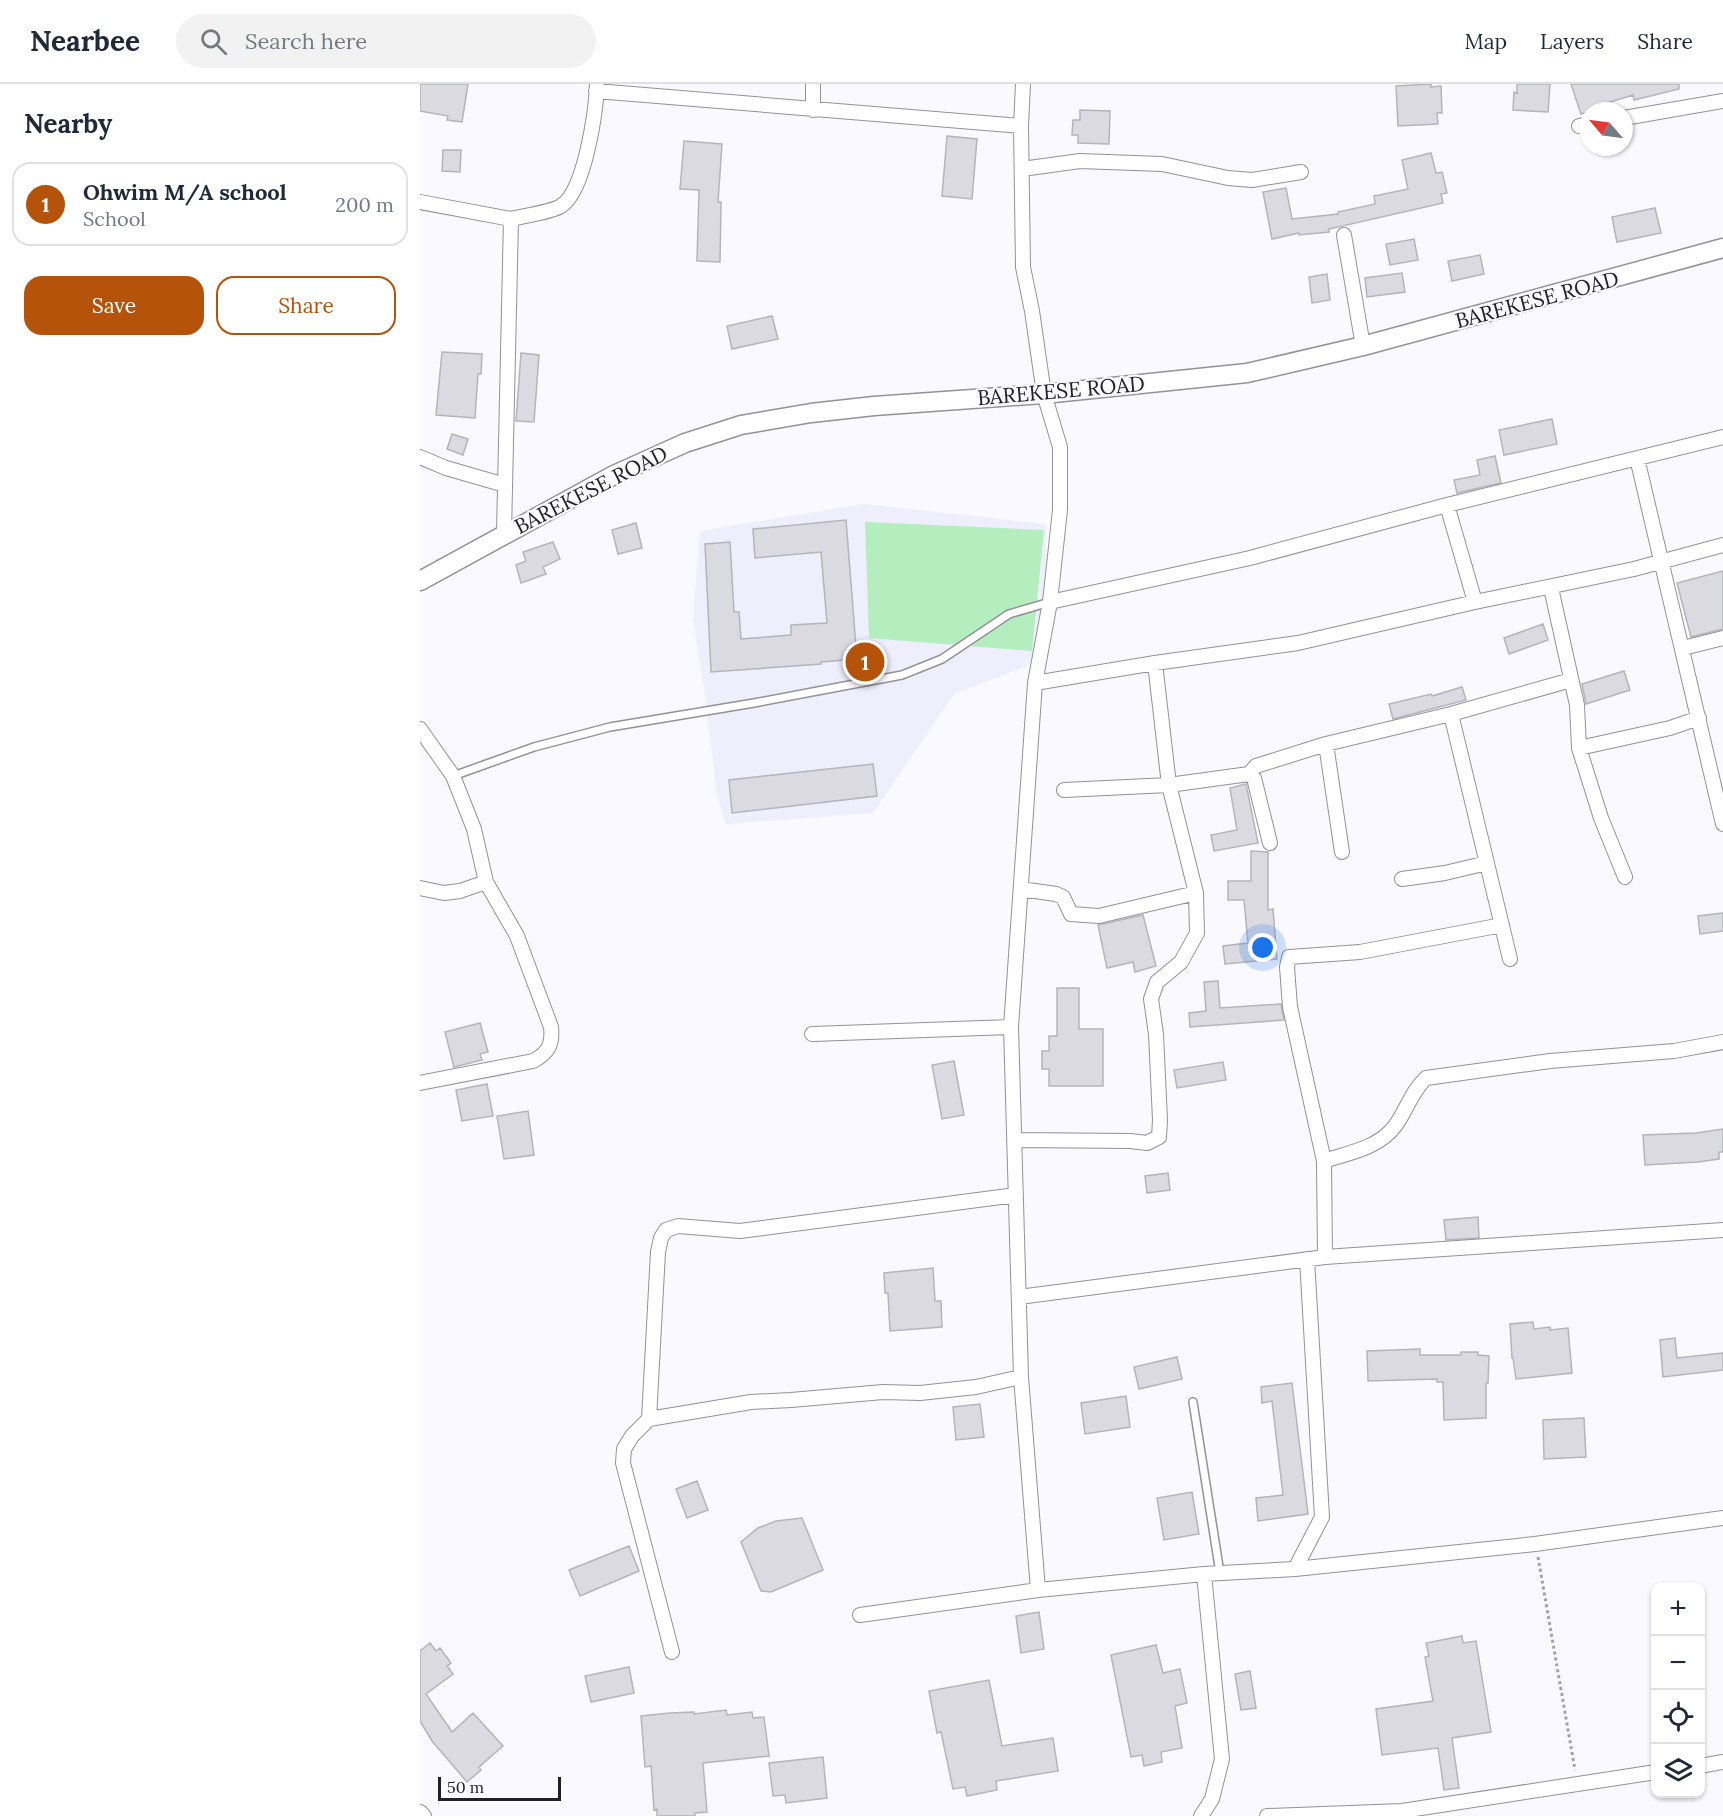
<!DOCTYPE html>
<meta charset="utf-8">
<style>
body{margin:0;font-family:Lora,serif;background:#f2f2f3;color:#1f2937}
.controls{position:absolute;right:18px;bottom:18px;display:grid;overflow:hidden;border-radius:12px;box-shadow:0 2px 4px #0004}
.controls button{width:54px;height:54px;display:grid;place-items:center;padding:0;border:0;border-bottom:2px solid #e0e1e3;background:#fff;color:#1f2937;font:30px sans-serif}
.compass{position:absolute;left:1159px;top:18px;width:54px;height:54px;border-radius:50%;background:#fff;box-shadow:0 2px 4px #0004;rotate:298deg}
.scale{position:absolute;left:18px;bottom:15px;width:123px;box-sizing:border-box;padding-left:6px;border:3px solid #212123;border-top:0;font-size:16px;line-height:21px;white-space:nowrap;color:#212123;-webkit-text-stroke:4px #f9f9ff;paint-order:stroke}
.you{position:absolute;left:843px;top:864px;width:21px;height:21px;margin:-15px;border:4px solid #fff;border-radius:50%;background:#1a73e8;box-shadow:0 0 0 9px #1a73e833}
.badge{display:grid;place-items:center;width:39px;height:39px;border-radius:50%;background:#b45309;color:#fff;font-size:20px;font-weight:700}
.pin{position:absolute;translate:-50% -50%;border:3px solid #fff;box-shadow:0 2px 6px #0006}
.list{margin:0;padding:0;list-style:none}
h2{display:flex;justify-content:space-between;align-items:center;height:78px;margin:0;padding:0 24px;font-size:26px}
h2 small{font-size:20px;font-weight:400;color:#747a83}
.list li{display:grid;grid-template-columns:39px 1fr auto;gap:18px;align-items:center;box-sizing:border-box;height:84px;margin:0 12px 12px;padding:0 12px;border:2px solid #e0e1e3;border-radius:18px}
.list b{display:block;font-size:22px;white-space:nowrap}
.list p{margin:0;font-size:20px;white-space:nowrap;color:#747a83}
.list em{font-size:20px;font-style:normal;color:#747a83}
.actions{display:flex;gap:12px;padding:18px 24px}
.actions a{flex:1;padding:14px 0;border:2px solid #b45309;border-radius:18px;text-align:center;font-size:21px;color:#b45309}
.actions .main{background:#b45309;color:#fff}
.icon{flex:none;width:33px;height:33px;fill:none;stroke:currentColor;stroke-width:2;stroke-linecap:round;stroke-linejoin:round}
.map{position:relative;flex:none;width:1303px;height:1732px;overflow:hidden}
header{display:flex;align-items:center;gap:36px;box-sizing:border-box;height:84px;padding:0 30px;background:#fff;border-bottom:2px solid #e0e1e3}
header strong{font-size:28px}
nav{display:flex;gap:33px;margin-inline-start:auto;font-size:21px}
.search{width:420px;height:54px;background:#f2f2f3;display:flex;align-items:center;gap:15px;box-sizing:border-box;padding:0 21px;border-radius:33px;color:#747a83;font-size:22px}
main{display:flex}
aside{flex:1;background:#fff}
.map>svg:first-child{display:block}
.built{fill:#eeeefc}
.green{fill:#b5eebe}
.building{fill:#dadae0;stroke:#b4b4bb;stroke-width:1.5}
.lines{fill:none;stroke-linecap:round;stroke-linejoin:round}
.service-casing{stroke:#929298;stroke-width:10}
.minor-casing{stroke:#929298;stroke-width:16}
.secondary-casing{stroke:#929298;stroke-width:21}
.path{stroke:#a2a2a6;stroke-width:3;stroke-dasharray:3 3;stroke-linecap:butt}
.service{stroke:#fff;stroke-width:7}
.minor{stroke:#fff;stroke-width:14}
.secondary{stroke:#fff;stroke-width:18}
.labels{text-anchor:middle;stroke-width:4.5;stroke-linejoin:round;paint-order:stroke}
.street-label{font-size:21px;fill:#212123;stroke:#f9f9ff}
</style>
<header>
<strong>Nearbee</strong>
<div class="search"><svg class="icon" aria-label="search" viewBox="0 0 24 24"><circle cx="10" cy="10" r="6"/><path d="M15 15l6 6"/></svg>Search here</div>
<nav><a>Map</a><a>Layers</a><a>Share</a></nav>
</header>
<main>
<aside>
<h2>Nearby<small></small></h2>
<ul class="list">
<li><span class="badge">1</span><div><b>Ohwim M/A school</b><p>School</p></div><em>200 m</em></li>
</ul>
<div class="actions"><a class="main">Save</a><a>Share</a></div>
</aside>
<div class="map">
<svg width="1303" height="1732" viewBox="0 0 1303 1732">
<rect width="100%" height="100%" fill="#f9f9ff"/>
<path class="built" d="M444,420L626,440V498L612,574L609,581L534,610L453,729L306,740L297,712L285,610L273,536L280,447Z"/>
<path class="green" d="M445,438L624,446L612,567L449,554Z"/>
<path class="building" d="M0,0H48L42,38L27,36L28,32L0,27Z
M1011,0V3L1021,2L1022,29H1017L1018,40L978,42L976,2Z
M1097,0H1130L1128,28L1093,26L1094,8L1097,9Z
M1151,0H1259V5L1214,16L1213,11L1184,20L1185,22L1161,30Z
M660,26L690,27L689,60L658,59V51H652L653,36H660Z
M527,52L557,55L552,115L522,112Z
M264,57L302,60L298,118H301L300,178L277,177L279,106L260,105Z
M23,66H41L40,88L22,87Z
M1011,69L1016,89L1022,88L1027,109L1021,110L1023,119L909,145V148L879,151V149L852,155L843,108L866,104L872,135L918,130V128L955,120L954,112L988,105L982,76Z
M1235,124L1241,149L1197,158L1192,133Z
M994,155L998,176L970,181L966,160Z
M1060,171L1064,190L1032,197L1028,177Z
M982,189L985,208L947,213L945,194Z
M907,190L910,216L892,219L889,193Z
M352,232L358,255L312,265L307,242Z
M22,268L62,270L61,290H58L55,334L16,331Z
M101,269L119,271L114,338L96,337Z
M1132,335L1137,360L1084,371L1079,346Z
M32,350L48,355L43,371L27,365Z
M1075,372L1081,399L1037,409L1034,396L1060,391L1057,376Z
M426,436L437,575L401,578V580L291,588L285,460L310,458L314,528H319L321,555L371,551V541L407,539L401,468L335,474L333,445Z
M216,439L222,464L198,470L192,446Z
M133,458L140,475L123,483L126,490L101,499L96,481L106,477L103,468Z
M1303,487V545L1271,553L1257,499Z
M1123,540L1128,556L1089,570L1084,554Z
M1204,587L1210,606L1166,620L1162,600Z
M1042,603L1046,616L973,635L969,620L1011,610L1012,612Z
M453,680L457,712L312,729L309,696Z
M826,700L838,759L794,767L791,751L817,746L810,704Z
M831,767L848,768V826L853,825L857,875L805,880L803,862L828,859L824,816H808V797H831Z
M1303,829V847L1280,850L1278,832Z
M723,831L736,882L715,888L713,878L687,884L678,841Z
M798,897L800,924L861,920L864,936L770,943L769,929L786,927L784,898Z
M637,904H659V945H683V1002H629V985H622V967H629V952H637Z
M60,939L68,968L60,970L62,976L34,983L25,948Z
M534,977L544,1031L522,1035L512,981Z
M803,978L806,996L757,1004L754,986Z
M67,1000L73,1032L42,1037L36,1006Z
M108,1027L114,1071L84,1075L77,1032Z
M1303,1045V1068H1299V1075L1278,1078L1225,1081L1223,1051L1276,1049Z
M748,1089L750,1106L727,1109L725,1092Z
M1058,1133L1059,1154L1026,1156L1024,1136Z
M513,1184L515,1217H521L522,1243L470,1247L468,1209H465L464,1189Z
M1113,1238L1114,1245L1130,1243V1246L1148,1244L1152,1289L1096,1295L1093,1274H1092L1090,1240Z
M1255,1254L1257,1274L1303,1269V1286L1243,1293L1240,1256Z
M1000,1265V1271H1041V1268H1058V1271L1069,1272L1068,1299H1066V1334L1024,1336L1023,1298H1017V1295L948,1297L947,1267Z
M757,1273L762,1295L719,1305L714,1283Z
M872,1299L888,1430L838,1437L836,1414L863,1411L852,1317L842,1319L841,1303Z
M706,1312L710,1343L665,1350L661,1319Z
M560,1320L564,1353L536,1356L533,1323Z
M1164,1334L1166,1373L1124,1375L1123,1336Z
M277,1397L288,1426L267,1434L256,1405Z
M772,1408L779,1450L744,1456L737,1414Z
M382,1434L403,1486L351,1508L341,1507L321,1458L338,1444L356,1437Z
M209,1462L219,1487L160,1512L149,1486Z
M619,1528L624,1565L601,1569L596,1532Z
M1042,1552L1043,1559L1056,1557L1071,1648L1032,1654L1039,1704L1024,1706L1018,1664L962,1671L956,1625L1013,1617L1005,1573L1009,1572L1006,1559Z
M10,1559L16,1567L20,1564L31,1579L27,1582L33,1590L6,1610L32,1648L53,1629L83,1662L59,1683L61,1686L47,1698L12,1657L0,1637V1567Z
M736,1561L743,1589L760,1585L767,1619L755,1622L762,1664L741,1668L742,1678L724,1682L722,1671L711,1673L691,1571Z
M209,1583L214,1609L171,1618L165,1592Z
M830,1587L836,1624L821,1626L815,1590Z
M569,1596L582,1662L633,1654L638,1687L576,1697L577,1706L547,1712L545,1703L533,1705L521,1648L517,1649L509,1607Z
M306,1626L307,1631L332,1628L333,1634L344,1633L349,1672L283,1679L287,1728L275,1729V1732H237V1725L234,1726L231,1682L225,1683L221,1632L250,1629L274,1628V1630Z
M403,1673L407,1714L366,1719L365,1711L353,1712L349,1679Z"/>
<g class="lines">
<defs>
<path id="service" d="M33,692L114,663L190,643L334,619L482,591L522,575L589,530L630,518
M773,1318L800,1489"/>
<path id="minor" d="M603,0L601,42L603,183L612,227L624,310L640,363V426L630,518L615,599L591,943L601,1293L618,1506L784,1490L802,1675L792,1715L781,1732
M176,7L601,42
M393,26V0
M1204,34L1303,17
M1159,42L1168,40
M602,85L660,77L742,80L808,94L832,96L881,88
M0,118L91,135
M924,151L943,262
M0,373L26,384L85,401
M1217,374L1303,740
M1027,421L1055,518
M84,449L91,135C103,132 132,128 141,122C165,107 176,27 177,0
M1131,504L1157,621L1159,664L1181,734L1205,793
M630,518L830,474L1027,421L1303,353
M1263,564L1303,554
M615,599L735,579L878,559L1055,518L1214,485L1303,461
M1031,630L1090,875
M0,645L33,692L54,745L66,798L40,807L24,809L0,804
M906,660L922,768
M1159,664L1250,644L1279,634
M829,690L836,682L906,660L1031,630L1151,596
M644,706L749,701L829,690L834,694L850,759
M982,795L1025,789L1067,779
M601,805L636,810L643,813L651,830L679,832L776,809
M392,950L591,943
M0,999L113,977C128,969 133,961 131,943L97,852L66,798
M594,1056L710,1057L727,1059L739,1053L740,1036L736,950L731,915L737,898L761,878L777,849L776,809L749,701L735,579
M904,1077C928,1069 959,1064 975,1042C987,1026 991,1008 1006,994L1130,977L1254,967L1303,958
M905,1173L904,1077L870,923L867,883L869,873L940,868L1082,841
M599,1213L905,1173L1303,1146
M229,1335L238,1168L241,1154L246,1146L258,1142L320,1147L596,1111
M875,1485L902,1433L887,1175
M784,1490L875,1485L1115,1460L1303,1434
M440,1531L618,1506
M252,1568L203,1379L204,1365L212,1352L229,1335L331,1318L371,1316L463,1308L500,1309L556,1303L601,1293
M1280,1682L1303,1678
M0,1728L4,1732
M847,1732L982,1727L1236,1688"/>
<path id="secondary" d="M0,497L194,391L265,359L321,341L391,329L454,322L624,310L827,289L943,262L1303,164"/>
</defs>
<use href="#service" class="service-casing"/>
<use href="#minor" class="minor-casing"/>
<use href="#secondary" class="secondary-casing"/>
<path class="path" d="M1118,1473L1155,1686"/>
<use href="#service" class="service"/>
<use href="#minor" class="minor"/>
<use href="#secondary" class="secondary"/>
</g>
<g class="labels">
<g class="street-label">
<text transform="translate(1117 216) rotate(-15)" y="7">BAREKESE ROAD</text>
<text transform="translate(641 307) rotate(-5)" y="7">BAREKESE ROAD</text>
<text transform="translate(171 406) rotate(-27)" y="7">BAREKESE ROAD</text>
</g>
</g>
</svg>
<div class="controls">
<button>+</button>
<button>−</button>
<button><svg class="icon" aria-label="locate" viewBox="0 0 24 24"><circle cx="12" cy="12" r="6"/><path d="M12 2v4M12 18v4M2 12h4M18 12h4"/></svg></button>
<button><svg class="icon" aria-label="layers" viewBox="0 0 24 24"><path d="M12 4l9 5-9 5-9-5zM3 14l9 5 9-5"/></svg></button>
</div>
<svg class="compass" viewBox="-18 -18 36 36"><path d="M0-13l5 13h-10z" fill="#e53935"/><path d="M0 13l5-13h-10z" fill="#747a83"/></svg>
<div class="scale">50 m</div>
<div class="you"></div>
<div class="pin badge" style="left:445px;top:578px">1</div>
</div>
</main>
